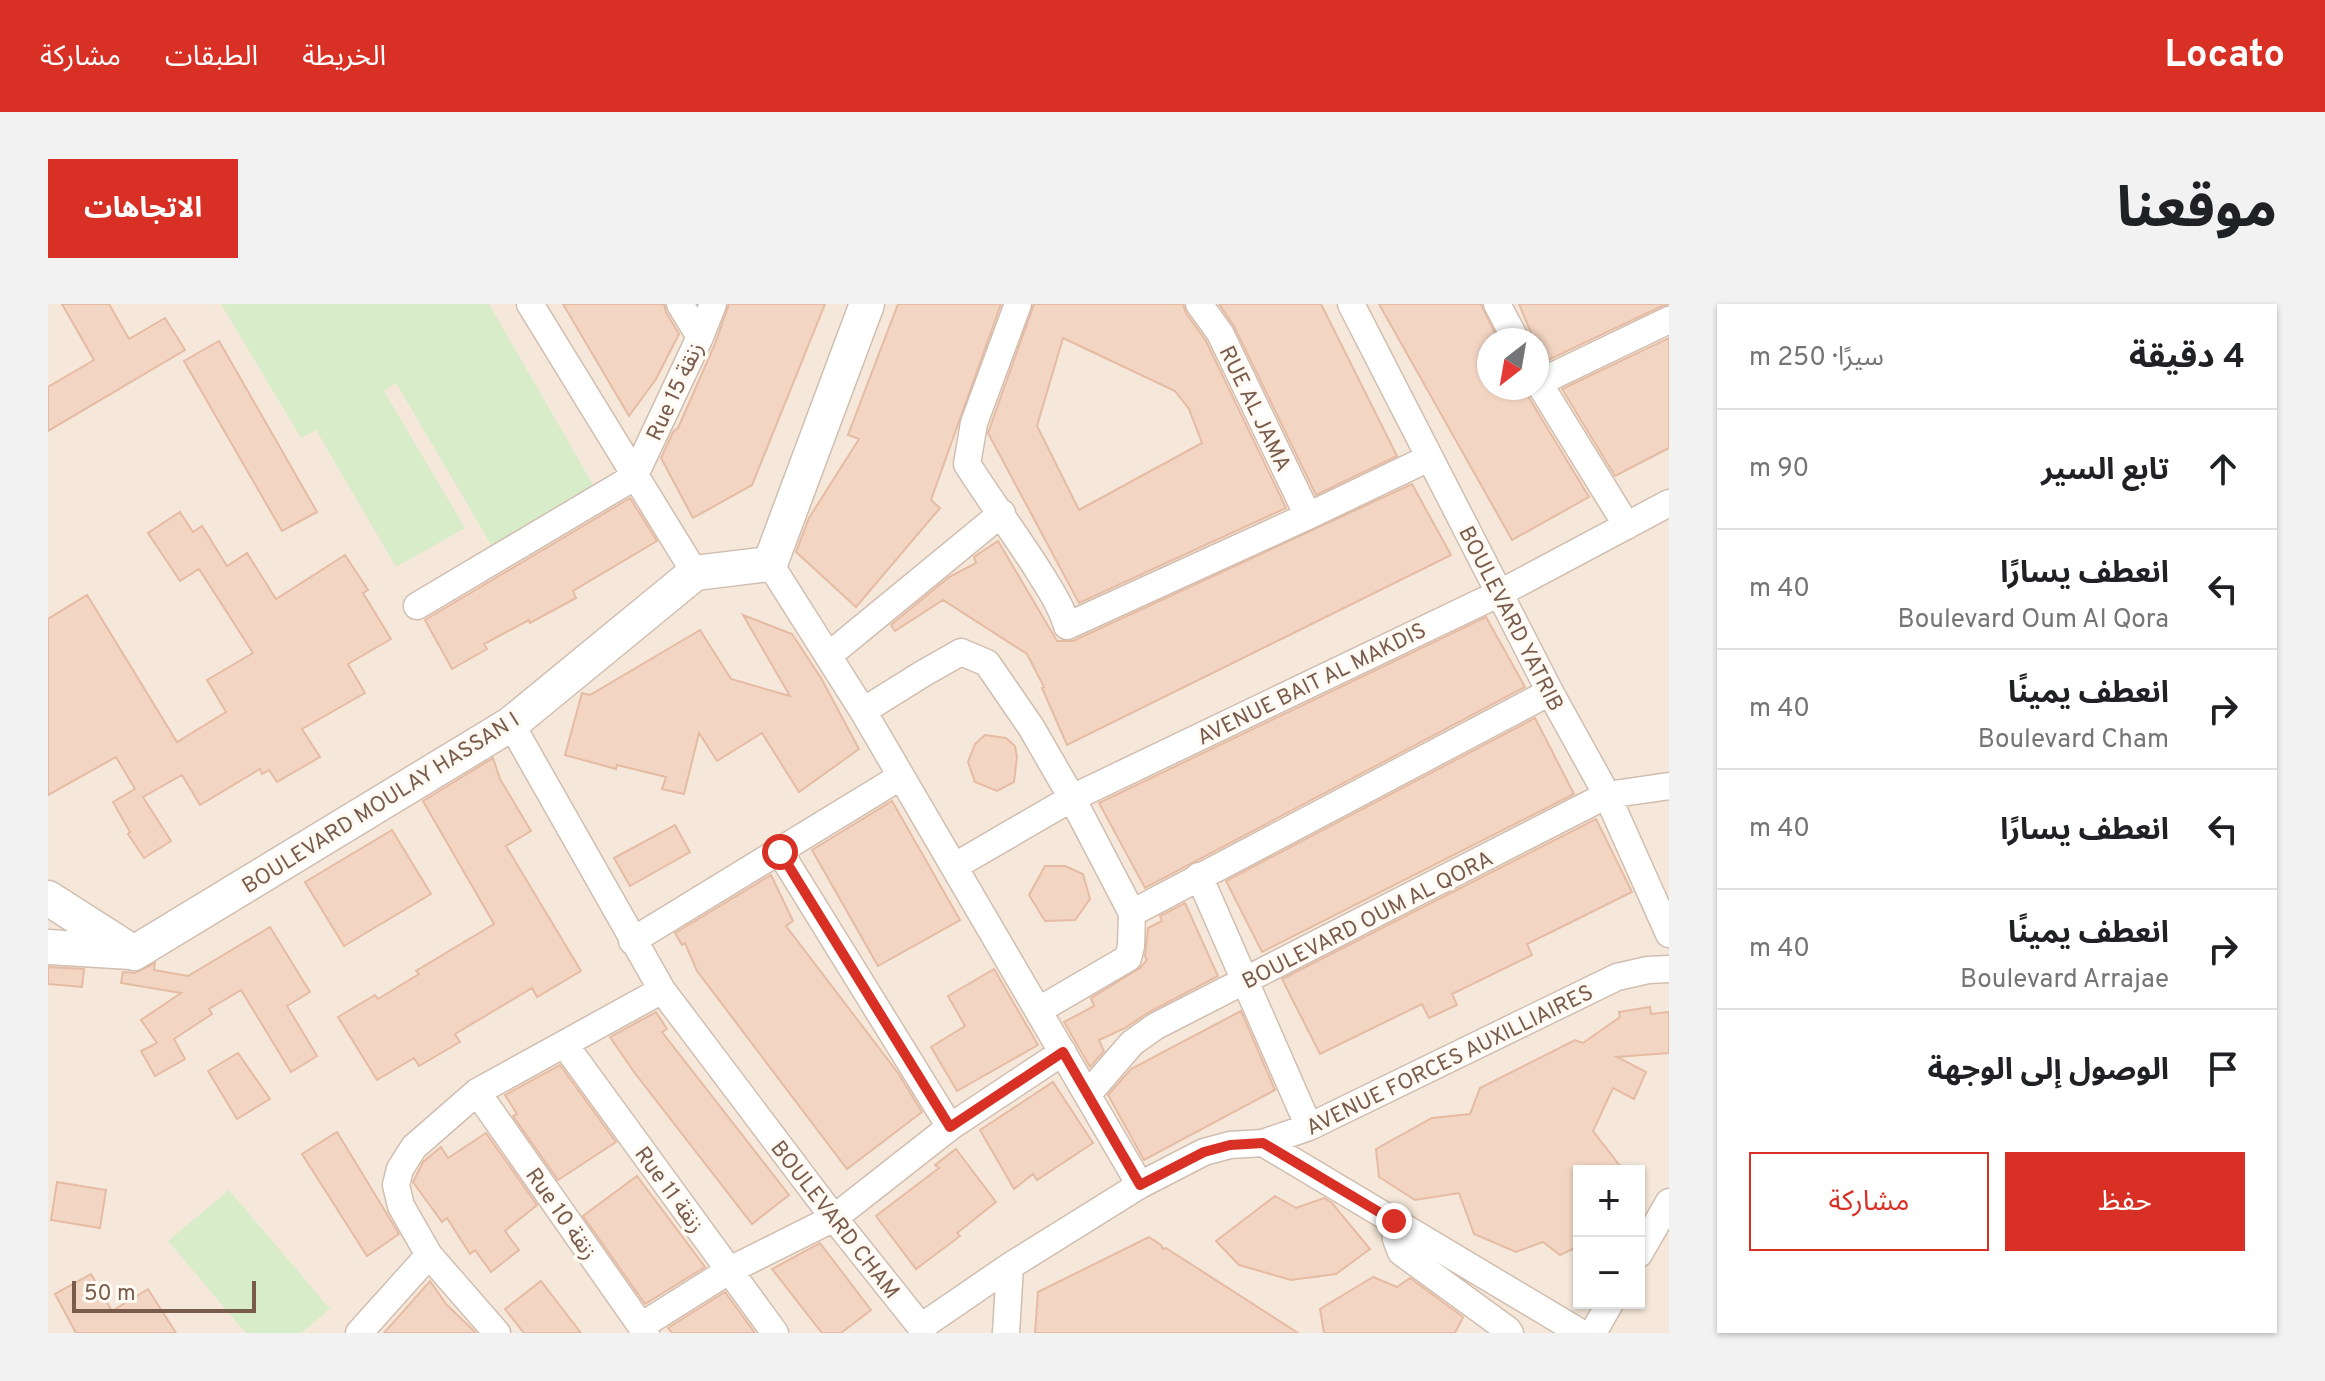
<!DOCTYPE html>
<html lang="ar">
<meta charset="utf-8">
<style>
body{margin:0;font-family:Overpass,"Noto Sans Arabic",sans-serif;background:#f2f2f2;color:#202124;direction:rtl}
.controls{position:absolute;right:24px;bottom:24px;display:grid;overflow:hidden;border-radius:0px;box-shadow:0 2px 6px #0004}
.controls button{width:72px;height:72px;display:grid;place-items:center;padding:0;border:0;border-bottom:2px solid #e0e0e0;background:#fff;color:#202124;font:40px sans-serif}
.compass{position:absolute;left:1429px;top:24px;width:72px;height:72px;border-radius:50%;background:#fff;box-shadow:0 2px 6px #0004;rotate:211deg}
.scale{position:absolute;left:24px;bottom:20px;width:184px;box-sizing:border-box;padding-left:8px;border:4px solid #7a5c4d;border-top:0;font-size:22px;line-height:28px;white-space:nowrap;color:#7a5c4d;-webkit-text-stroke:6px #fffaf3;paint-order:stroke}
.stop{position:absolute;width:24px;height:24px;margin:-18px;border:6px solid #d93025;border-radius:50%;background:#fff}
.stop.end{background:#d93025;border-color:#fff;box-shadow:0 2px 8px #0008}
.list{margin:0;padding:0;list-style:none}
h2{display:flex;justify-content:space-between;align-items:center;height:104px;margin:0;padding:0 32px;font-size:34px}
h2 small{font-size:26px;font-weight:400;color:#757577}
.list li{display:grid;grid-template-columns:52px 1fr auto;gap:24px;align-items:center;box-sizing:border-box;height:120px;padding:0 32px;border-top:2px solid #e0e0e0}
.list b{display:block;font-size:30px;white-space:nowrap}
.list p{margin:0;font-size:26px;white-space:nowrap;color:#757577}
.list em{font-size:26px;font-style:normal;color:#757577}
.actions{display:flex;gap:16px;padding:24px 32px}
.actions a{flex:1;padding:18px 0;border:2px solid #d93025;border-radius:0px;text-align:center;font-size:28px;color:#d93025}
.actions .main{background:#d93025;color:#fff}
.icon{flex:none;width:44px;height:44px;fill:none;stroke:currentColor;stroke-width:2;stroke-linecap:round;stroke-linejoin:round}
.map{position:relative;flex:none;width:1621px;height:1029px;overflow:hidden;direction:ltr;border-radius:0px}
header{display:flex;align-items:center;gap:48px;box-sizing:border-box;height:112px;padding:0 40px;background:#d93025;color:#fff}
header strong{font-size:38px}
nav{display:flex;gap:44px;margin-inline-start:auto;font-size:28px}
.intro{display:flex;align-items:center;justify-content:space-between;box-sizing:border-box;height:192px;padding:0 48px}
h1{margin:0;font-size:56px}
.button{padding:20px 36px;border-radius:0px;background:#d93025;color:#fff;font-size:28px;font-weight:700}
main{display:flex;gap:48px;padding:0 48px}
aside{flex:1;background:#fff;border-radius:0px;box-shadow:0 2px 6px #0004}
.map>svg:first-child{display:block}
.residential{fill:#f5e8da;fill-rule:evenodd}
.green{fill:#d8ecc9}
.building{fill:#f3d5c3;stroke:#e6bba3;stroke-width:2;fill-rule:evenodd}
.lines{fill:none;stroke-linecap:round;stroke-linejoin:round}
.minor-casing{stroke:#d1beb0;stroke-width:29}
.tertiary-casing{stroke:#d1beb0;stroke-width:37}
.minor{stroke:#fff;stroke-width:26}
.tertiary{stroke:#fff;stroke-width:34}
.route{stroke:#d93025;stroke-width:10}
.labels{text-anchor:middle;stroke-width:7;stroke-linejoin:round;paint-order:stroke}
.street-label{font-size:22px;fill:#7a5c4d;stroke:#fffaf3}
</style>
<header>
<strong>Locato</strong>
<nav><a>الخريطة</a><a>الطبقات</a><a>مشاركة</a></nav>
</header>
<div class="intro"><h1>موقعنا</h1><a class="button">الاتجاهات</a></div>
<main>
<aside>
<h2>4 دقيقة<small>سيرًا · 250 m</small></h2>
<ul class="list">
<li><svg class="icon" aria-label="ahead" viewBox="0 0 24 24"><path d="M12 20V5M6 11l6-6 6 6"/></svg><div><b>تابع السير</b></div><em>90 m</em></li>
<li><svg class="icon" aria-label="left" viewBox="0 0 24 24"><path d="M17 20v-9H6M10 6l-5 5 5 5"/></svg><div><b>انعطف يسارًا</b><p>Boulevard Oum Al Qora</p></div><em>40 m</em></li>
<li><svg class="icon" aria-label="right" viewBox="0 0 24 24"><path d="M7 20v-9h11M14 6l5 5-5 5"/></svg><div><b>انعطف يمينًا</b><p>Boulevard Cham</p></div><em>40 m</em></li>
<li><svg class="icon" aria-label="left" viewBox="0 0 24 24"><path d="M17 20v-9H6M10 6l-5 5 5 5"/></svg><div><b>انعطف يسارًا</b></div><em>40 m</em></li>
<li><svg class="icon" aria-label="right" viewBox="0 0 24 24"><path d="M7 20v-9h11M14 6l5 5-5 5"/></svg><div><b>انعطف يمينًا</b><p>Boulevard Arrajae</p></div><em>40 m</em></li>
<li><svg class="icon" aria-label="arrive" viewBox="0 0 24 24"><path d="M6 21V4h12l-3 4 3 4H6"/></svg><div><b>الوصول إلى الوجهة</b></div></li>
</ul>
<div class="actions"><a class="main">حفظ</a><a>مشاركة</a></div>
</aside>
<div class="map">
<svg width="1621" height="1029" viewBox="0 0 1621 1029">
<rect width="100%" height="100%" fill="#fdf6ec"/>
<path class="residential" d="M0,0H1621V1029H0ZM1441,36H1489V84H1441ZM1531,867H1591V999H1531Z"/>
<path class="green" d="M173,0H441L551,191L448,249L348,79L336,87L417,224L348,263L268,126L253,134Z
M181,886L282,1005L253,1029H198L120,937Z"/>
<path class="building" d="M14,0H61L81,35L117,14L137,46L0,127V83L46,56Z
M515,0H616L618,8L631,30L608,75L581,112Z
M681,0H777L704,181L645,214L613,154L625,128L630,124L667,40Z
M850,0H953L883,196L892,204L808,303L748,248L761,214L811,135L800,131Z
M986,0H1135L1138,9L1158,37L1238,204L1031,299L940,129ZM1015,34L1127,87L1141,105L1154,139L1031,206L989,122Z
M1171,0H1273L1349,152L1268,191L1186,22Z
M1331,0H1433L1450,36H1441V84H1475L1541,193L1464,236Z
M1471,0H1621L1614,2L1496,58L1489,42V36H1486Z
M1621,34V144L1567,172L1514,85Z
M171,37L269,208L234,227L136,57Z
M1364,180L1403,251L1019,441L994,384L996,383L979,350L895,296L847,327L843,321L901,273L928,259L926,253L950,237L1009,337H1025Z
M582,194L609,237L525,287L528,294L482,319L481,316L436,340L439,345L404,365L377,316Z
M132,208L145,228L154,222L179,262L199,249L228,295L297,251L320,286L315,289L343,335L300,360L317,389L254,425L272,453L229,478L221,466L214,470L212,465L152,501L134,471L95,493L123,537L96,554L80,530L82,528L65,498L87,485L68,453L0,491V315L39,291L129,438L178,408L159,376L205,349L151,265L132,277L100,229Z
M695,311L744,330L773,374L811,445L751,488L714,429L669,457L651,429L636,490L614,485L618,473L569,461L568,465L517,451L534,389L542,391L652,326L683,375L742,392Z
M1438,313L1477,383L1097,584L1051,499Z
M1487,414L1526,490L1214,648L1178,577Z
M937,431L958,434L967,442L969,453L966,478L949,487L927,478L920,458L927,440Z
M445,454L452,475L483,527L458,542L533,667L489,693L484,684L407,730L412,738L371,762L366,754L329,776L290,713L327,691L330,695L371,670L368,667L446,620L375,497Z
M844,497L912,616L830,662L764,546Z
M1548,515L1584,588L1479,640L1484,651L1404,690L1409,701L1381,714L1374,700L1272,750L1234,675Z
M627,521L642,548L582,582L566,554Z
M344,526L383,590L296,642L257,578Z
M997,562H1017L1035,570L1042,595L1027,616L997,617L981,591Z
M723,571L745,617L738,622L850,769L874,808L799,865L649,667L637,639L634,641L627,629Z
M1137,599L1170,672L1101,708L1077,724L1051,736L1056,747L1042,763L1016,718L1046,702L1043,694L1092,664L1099,656L1097,652L1100,624L1114,617L1112,612Z
M222,623L262,688L239,702L269,752L243,768L193,686L161,705L164,710L126,735L137,755L107,772L93,747L109,739L93,716L133,689L73,679L75,668L87,669L107,659L106,666L140,672Z
M0,663L36,665L34,683L0,680Z
M946,665L990,741L909,787L883,743L917,722L900,692Z
M1602,703L1603,710L1621,708V749L1569,753L1598,768L1586,795L1565,784L1545,827L1576,867H1531V942L1512,951L1495,938L1468,948L1426,930L1411,889L1367,896L1331,873L1328,845L1384,814L1422,810L1432,784L1527,736L1535,739L1572,713L1571,708Z
M1193,707L1227,786L1096,856L1060,791L1083,765Z
M608,708L619,725L614,728L741,891L704,920L586,768L562,733Z
M190,749L222,795L189,815L160,767Z
M512,761L568,838L510,876L465,812L469,810L457,791Z
M1005,778L1045,839L989,876L985,870L966,885L932,826Z
M289,828L351,930L319,952L254,850Z
M438,829L489,901L457,927L471,946L443,968L427,946L422,950L399,914L394,918L365,878L375,858L393,843L400,854Z
M908,845L948,898L909,929L912,932L868,965L828,912L891,864L887,861Z
M589,872L657,963L597,1000L535,912Z
M9,878L58,886L52,924L3,916Z
M1227,892L1248,904L1276,894L1284,899L1322,945L1288,970L1243,976L1191,961L1168,937Z
M1101,933L1113,941L1115,945L1118,944L1250,1029H987L990,988Z
M772,939L823,1006L793,1029H774L724,965Z
M43,970L64,1007L100,985L128,1029H28L7,990Z
M1325,973L1349,983L1362,974L1415,1013L1407,1029H1276L1272,1005Z
M382,977L398,1000L428,1029H336Z
M493,977L533,1029H476L457,1005Z
M677,988L707,1029H624L620,1024Z"/>
<g class="lines">
<defs>
<path id="minor" d="M482,0L647,269
M632,0L652,33
M970,0L926,119L919,160C942,196 967,230 990,266C1001,284 1013,301 1019,322L1260,212L1381,154
M1151,0L1172,29L1260,212
M1303,0L1502,388L1559,491L1621,630
M1449,0L1468,36
M1489,76L1579,222
M1490,79L1621,16
M369,302L586,173L652,33L665,0
M780,352L954,209
M815,407L876,369L913,348L939,359L983,423L1024,494L1084,609L1083,642L1080,654L991,706
M463,420L614,686L786,914L873,1023L962,962L1092,881L815,407L722,260
M732,548L902,823
M907,562L1024,494L1452,289L1621,199
M1151,572L1261,823
M1084,609L1502,388
M584,637L852,473
M517,741L727,1029
M429,788L598,1029
M1040,790L1084,739L1108,722L1559,491L1621,482
M1215,839L1533,1029
M1092,881L1156,848L1182,841L1215,839L1261,823L1569,673L1600,666L1621,665
M1346,917L1348,935L1353,948L1460,1026L1462,1029
M1591,950L1621,898
M593,1022L682,966L786,914L902,823L1015,748
M311,1029L381,951
M449,1029L381,951L353,902L348,881L352,865L366,843L429,788L614,686
M958,1029L962,962
M1545,1029L1562,999"/>
<path id="tertiary" d="M0,594L86,649L463,420L647,269L722,260L819,0
M0,643L83,648"/>
</defs>
<use href="#minor" class="minor-casing"/>
<use href="#tertiary" class="tertiary-casing"/>
<use href="#minor" class="minor"/>
<use href="#tertiary" class="tertiary"/>
</g>
<g class="lines">
<path class="route" d="M732,548L902,823L1015,748L1092,881L1156,848L1182,841L1215,839L1346,917"/>
</g>
<g class="labels">
<g class="street-label">
<text transform="translate(626 87) rotate(-65)" y="8">Rue 15 زنقة</text>
<text transform="translate(1208 104) rotate(64)" y="8">RUE AL JAMA</text>
<text transform="translate(1464 314) rotate(63)" y="8">BOULEVARD YATRIB</text>
<text transform="translate(1263 379) rotate(-26)" y="8">AVENUE BAIT AL MAKDIS</text>
<text transform="translate(332 498) rotate(-32)" y="8">BOULEVARD MOULAY HASSAN I</text>
<text transform="translate(1319 615) rotate(-27)" y="8">BOULEVARD OUM AL QORA</text>
<text transform="translate(1401 755) rotate(-26)" y="8">AVENUE FORCES AUXILLIAIRES</text>
<text transform="translate(622 885) rotate(54)" y="8">Rue 11 زنقة</text>
<text transform="translate(514 909) rotate(55)" y="8">Rue 10 زنقة</text>
<text transform="translate(788 915) rotate(52)" y="8">BOULEVARD CHAM</text>
</g>
</g>
</svg>
<div class="controls">
<button>+</button>
<button>−</button>
</div>
<svg class="compass" viewBox="-18 -18 36 36"><path d="M0-13l5 13h-10z" fill="#e53935"/><path d="M0 13l5-13h-10z" fill="#757577"/></svg>
<div class="scale">50 m</div>
<div class="stop" style="left:732px;top:548px"></div>
<div class="stop end" style="left:1346px;top:917px"></div>
</div>
</main>
